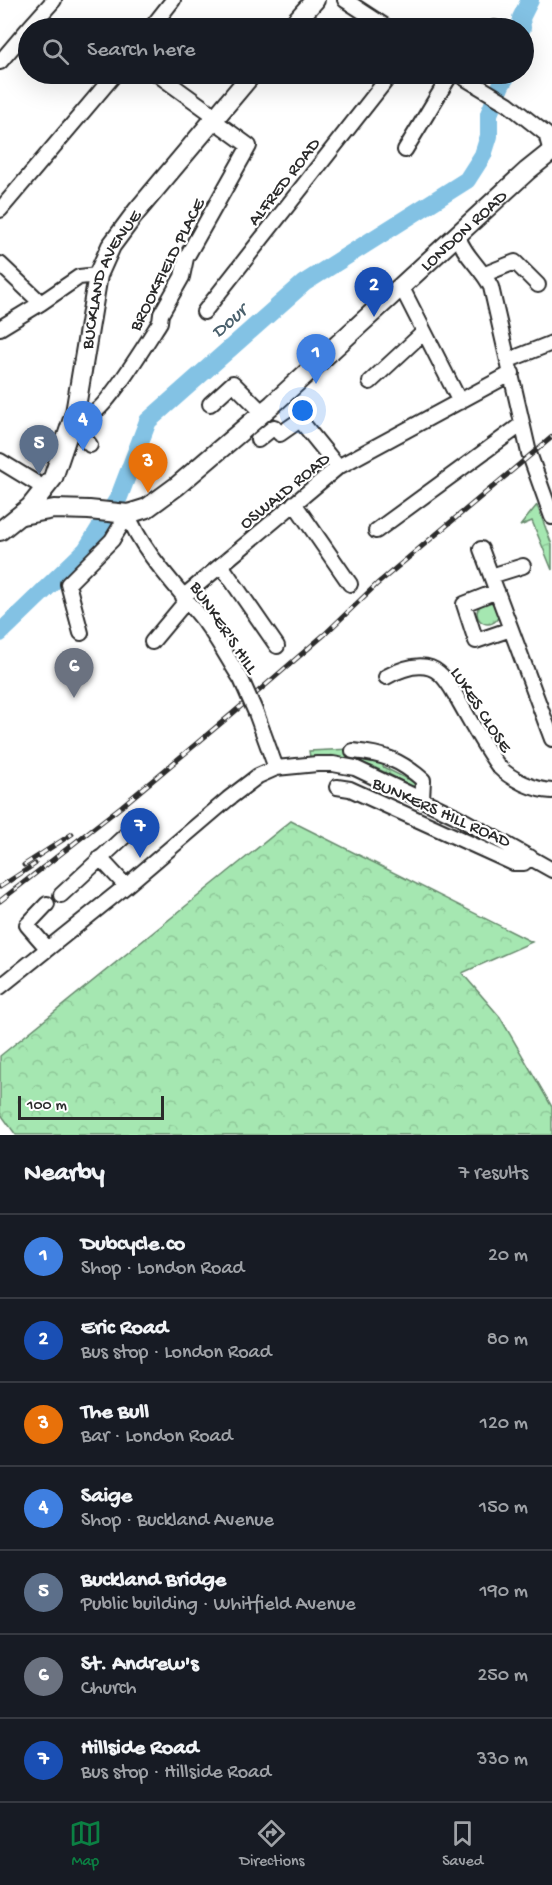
<!DOCTYPE html>
<meta charset="utf-8">
<style>
body{margin:0;font-family:"Gochi Hand",sans-serif;background:#20242c;color:#f1f3f6}
.scale{position:absolute;left:18px;bottom:15px;width:146px;box-sizing:border-box;padding-left:6px;border:3px solid #2b2b2b;border-top:0;font-size:16px;line-height:21px;white-space:nowrap;color:#2b2b2b;-webkit-text-stroke:4px #fff;paint-order:stroke}
.you{position:absolute;left:303px;top:411px;width:21px;height:21px;margin:-15px;border:4px solid #fff;border-radius:50%;background:#1a73e8;box-shadow:0 0 0 9px #1a73e833}
.badge{display:grid;place-items:center;width:39px;height:39px;border-radius:50%;background:#0b8043;color:#fff;font-size:20px;font-weight:700}
.pin{position:absolute;translate:-50% -50px;filter:drop-shadow(0 2px 3px #0008)}
.pin::after{content:'';position:absolute;top:32px;width:21px;height:18px;background:inherit;clip-path:polygon(0 0,100% 0,50% 100%)}
.list{margin:0;padding:0;list-style:none}
h2{display:flex;justify-content:space-between;align-items:center;height:78px;margin:0;padding:0 24px;font-size:26px}
h2 small{font-size:20px;font-weight:400;color:#9ea1a6}
.list li{display:grid;grid-template-columns:39px 1fr auto;gap:18px;align-items:center;box-sizing:border-box;height:84px;padding:0 24px;border-top:2px solid #363941}
.list b{display:block;font-size:22px;white-space:nowrap}
.list p{margin:0;font-size:20px;white-space:nowrap;color:#9ea1a6}
.list em{font-size:20px;font-style:normal;color:#9ea1a6}
.icon{flex:none;width:33px;height:33px;fill:none;stroke:currentColor;stroke-width:2;stroke-linecap:round;stroke-linejoin:round}
.map{position:relative;flex:none;width:552px;height:1135px;overflow:hidden}
.search{position:absolute;background:#171b24;box-shadow:0 6px 24px #0002;left:18px;right:18px;top:18px;height:66px;display:flex;align-items:center;gap:15px;box-sizing:border-box;padding:0 21px;border-radius:33px;color:#9ea1a6;font-size:22px}
.sheet{height:666px;background:#171b24}
nav{display:flex;justify-content:space-around;align-items:center;box-sizing:border-box;height:84px;border-top:2px solid #363941;background:#171b24;font-size:16px;color:#9ea1a6}
nav a{display:grid;justify-items:center;gap:3px}
nav .on{color:#0b8043}
.map>svg:first-child{display:block}
.grass{fill:url(#grass-tufts);stroke:#68896e;stroke-width:1.5}
.forest{fill:url(#forest-crowns);stroke:#68896e;stroke-width:1.5}
.lines{fill:none;stroke-linecap:round;stroke-linejoin:round}
.river{stroke:#83c2e4;stroke-width:18}
.minor-casing{stroke:#2b2b2b;stroke-width:18}
.major-casing{stroke:#2b2b2b;stroke-width:22}
.minor{stroke:#fff;stroke-width:14}
.major{stroke:#fff;stroke-width:18}
.rail-casing{stroke:#2b2b2b;stroke-width:5}
.rail{stroke:#fff;stroke-width:3;stroke-dasharray:9;stroke-linecap:butt}
.minor-bridge-casing{stroke:#2b2b2b;stroke-width:18;stroke-linecap:butt}
.minor-bridge{stroke:#fff;stroke-width:14}
.labels{text-anchor:middle;stroke-width:4.5;stroke-linejoin:round;paint-order:stroke}
.street-label{font-size:18px;fill:#2b2b2b;stroke:#fff}
.water-label{font-size:20px;font-style:italic;fill:#4a606c;stroke:#fff}
</style>
<div class="map">
<svg width="552" height="1135" viewBox="0 0 552 1135">
<defs>
<pattern id="grass-tufts" width="24" height="20" patternUnits="userSpaceOnUse" patternTransform="scale(1.5)"><rect width="24" height="20" fill="#a5e7b1"/><path d="M3 7l-1-3M5 7V3M7 7l1-3M15 17l-1-3M17 17v-4M19 17l1-3" fill="none" stroke="#8ec698"/></pattern>
<pattern id="forest-crowns" width="20" height="18" patternUnits="userSpaceOnUse" patternTransform="scale(1.5)"><rect width="20" height="18" fill="#a5e7b1"/><path d="M2 6a3 3 0 1 1 6 0M12 15a3 3 0 1 1 6 0" fill="none" stroke="#8ec698"/></pattern>
</defs>
<rect width="100%" height="100%" fill="#fff"/>
<filter id="ink" filterUnits="userSpaceOnUse"><feTurbulence type="fractalNoise" baseFrequency=".0167" numOctaves="2"/><feDisplacementMap in="SourceGraphic" scale="12" xChannelSelector="R" yChannelSelector="G"/><feConvolveMatrix kernelMatrix="1 2 1 2 8 2 1 2 1" color-interpolation-filters="sRGB"/></filter>
<g filter="url(#ink)">
<path class="grass" d="M477 613a11 11 0 1 1 22 0a11 11 0 1 1-22 0Z
M351,749L365,759L381,763L384,760H387L383,767L407,779L410,773L419,781V790C379,769 357,754 310,757L309,751Z"/>
<path class="forest" d="M537,505L552,545V570L532,521L520,526Z
M291,821L532,942L462,973L500,1017L552,1107V1135H16L0,1113V1056Z"/>
<g class="lines">
<path class="river" d="M522,28L521,18L530,0
M0,633L86,550L119,497L148,421L304,283L467,180L483,155L489,136V114L501,85L508,74"/>
<defs>
<path id="minor" d="M345,0L388,28
M29,28L54,0
M151,28L173,0
M494,28H495
M0,62L28,29
M157,74L215,116
M458,74L508,104L546,134L551,152
M405,150L451,74
M0,210L115,74
M458,236C464,256 482,268 491,287L529,453L552,517
M0,264L41,303
M485,274L515,262L538,285
M401,286L460,402
M204,312L391,74
M0,328L41,303L79,277L98,275
M509,360L552,343
M370,382L424,332
M210,404L233,383L263,413
M75,413C81,414 87,416 93,413C108,406 149,339 160,322L161,314L182,277L186,258L249,146L212,119
M70,431L80,433L90,445
M258,440L274,427L280,434L300,420L338,467
M0,461L46,489
M294,503L350,584
M128,514C140,549 177,587 200,616C216,635 227,658 241,679
M376,531L522,424
M481,549L552,739
M221,565L277,646
M491,576L523,566
M497,591L464,604L476,641L511,629
M183,597L338,467L512,373
M81,633L68,584L112,540L128,514
M152,642L187,600
M386,677C401,669 424,660 439,673C448,680 454,693 460,703C472,724 484,747 499,767C512,780 534,790 552,791
M256,713L276,768
M353,751C384,754 400,760 423,780L422,799
M337,787L350,789L513,863H524L530,857
M100,858L126,886
M61,895L128,833
M47,904L27,925L47,948
M0,987L126,886L228,799L258,776L276,768L317,764H333L355,768L454,815L552,870"/>
<g id="major">
<path d="M290,28L315,0"/>
<path id="s1" d="M22,515L54,509L89,510L128,514L147,508L177,486L273,404L527,171L552,151"/>
<path id="s2" d="M0,531L30,507L53,478L75,413L98,275L111,246L137,211L252,74"/>
</g>
</defs>
<use href="#minor" class="minor-casing"/>
<use href="#major" class="major-casing"/>
<use href="#minor" class="minor"/>
<use href="#major" class="major"/>
<defs>
<path id="rail" d="M24,865L72,834
M0,887L35,864
M0,901L122,806L233,713L325,634L377,584L552,437"/>
</defs>
<use href="#rail" class="rail-casing"/>
<use href="#rail" class="rail"/>
<defs>
<path id="minor-bridge" d="M241,679L256,713"/>
</defs>
<use href="#minor-bridge" class="minor-bridge-casing"/>
<use href="#minor-bridge" class="minor-bridge"/>
</g>
</g>
<g class="labels">
<g class="street-label">
<text transform="translate(283 181) rotate(-52)" y="6">ALFRED ROAD</text>
<text dy="6" stroke="none"><textPath href="#s1" startOffset="548">LONDON ROAD</textPath></text>
<text transform="translate(166 264) rotate(-63)" y="6">BROOKFIELD PLACE</text>
<text dy="6" stroke="none"><textPath href="#s2" startOffset="284">BUCKLAND AVENUE</textPath></text>
<text transform="translate(284 490) rotate(-39)" y="6">OSWALD ROAD</text>
<text transform="translate(225 627) rotate(56)" y="6">BUNKER'S HILL</text>
<text transform="translate(482 709) rotate(57)" y="6">LUKES CLOSE</text>
<text transform="translate(442 811) rotate(24)" y="6">BUNKERS HILL ROAD</text>
</g>
<g class="water-label">
<text transform="translate(228 320) rotate(-42)" y="7">Dour</text>
</g>
</g>
</svg>
<div class="scale">100 m</div>
<div class="you"></div>
<div class="pin badge" style="left:316px;top:384px;background:#3f7fe0">1</div>
<div class="pin badge" style="left:374px;top:317px;background:#1a4fb4">2</div>
<div class="pin badge" style="left:148px;top:493px;background:#e8710a">3</div>
<div class="pin badge" style="left:83px;top:451px;background:#3f7fe0">4</div>
<div class="pin badge" style="left:39px;top:475px;background:#5c6f8a">5</div>
<div class="pin badge" style="left:74px;top:698px;background:#6b7280">6</div>
<div class="pin badge" style="left:140px;top:858px;background:#1a4fb4">7</div>
<div class="search"><svg class="icon" aria-label="search" viewBox="0 0 24 24"><circle cx="10" cy="10" r="6"/><path d="M15 15l6 6"/></svg>Search here</div>
</div>
<section class="sheet">
<h2>Nearby<small>7 results</small></h2>
<ul class="list">
<li><span class="badge" style="background:#3f7fe0">1</span><div><b>Dubcycle.co</b><p>Shop · London Road</p></div><em>20 m</em></li>
<li><span class="badge" style="background:#1a4fb4">2</span><div><b>Eric Road</b><p>Bus stop · London Road</p></div><em>80 m</em></li>
<li><span class="badge" style="background:#e8710a">3</span><div><b>The Bull</b><p>Bar · London Road</p></div><em>120 m</em></li>
<li><span class="badge" style="background:#3f7fe0">4</span><div><b>Saige</b><p>Shop · Buckland Avenue</p></div><em>150 m</em></li>
<li><span class="badge" style="background:#5c6f8a">5</span><div><b>Buckland Bridge</b><p>Public building · Whitfield Avenue</p></div><em>190 m</em></li>
<li><span class="badge" style="background:#6b7280">6</span><div><b>St. Andrew's</b><p>Church</p></div><em>250 m</em></li>
<li><span class="badge" style="background:#1a4fb4">7</span><div><b>Hillside Road</b><p>Bus stop · Hillside Road</p></div><em>330 m</em></li>
</ul>
</section>
<nav>
<a class="on"><svg class="icon" aria-label="map" viewBox="0 0 24 24"><path d="M3 6l6-2 6 2 6-2v14l-6 2-6-2-6 2zM9 4v14M15 6v14"/></svg>Map</a>
<a><svg class="icon" aria-label="directions" viewBox="0 0 24 24"><path d="M12 3l9 9-9 9-9-9zM9 14v-3h6M13 9l2 2-2 2"/></svg>Directions</a>
<a><svg class="icon" aria-label="saved" viewBox="0 0 24 24"><path d="M7 4h10v16l-5-4-5 4z"/></svg>Saved</a>
</nav>
